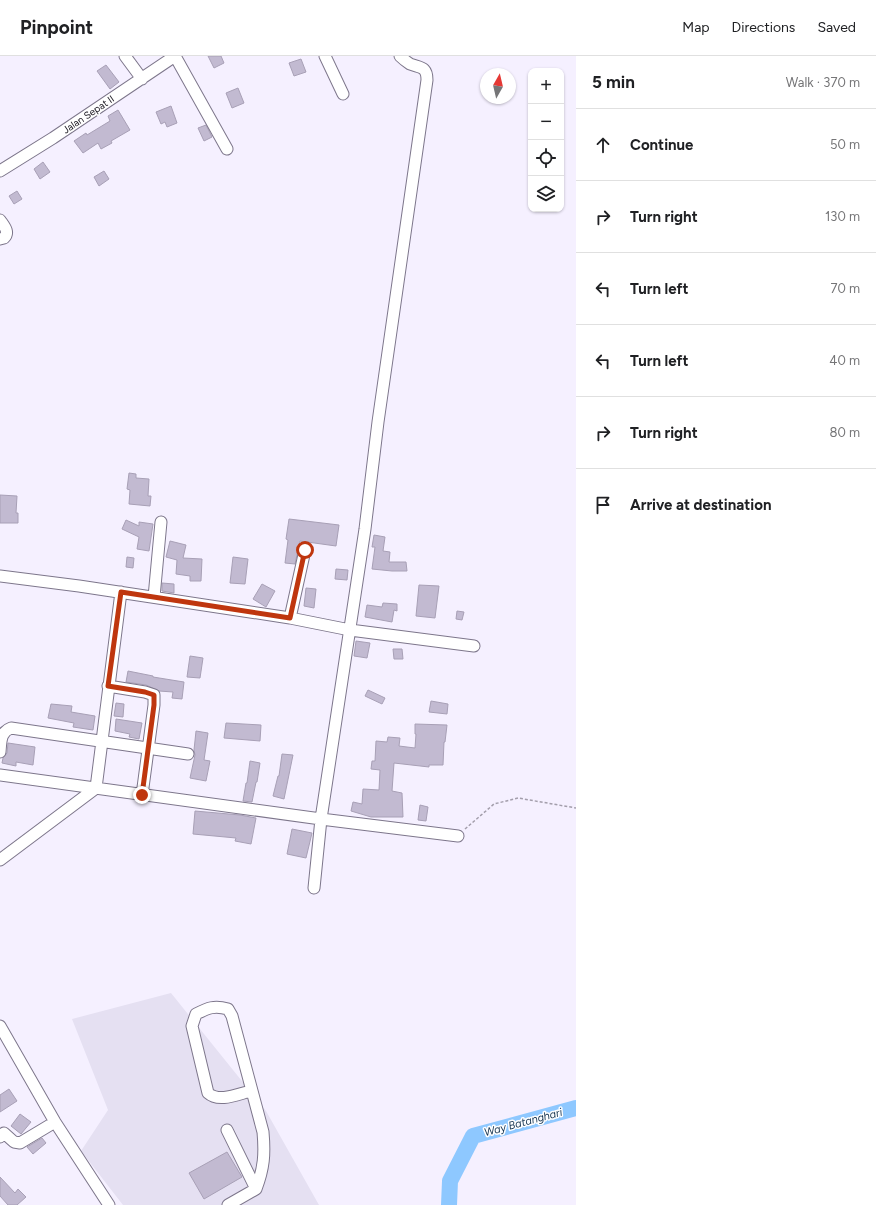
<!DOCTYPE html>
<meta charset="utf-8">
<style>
body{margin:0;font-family:Figtree,sans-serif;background:#f2f2f2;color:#202124}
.controls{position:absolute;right:12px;top:12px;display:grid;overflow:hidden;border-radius:8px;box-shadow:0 1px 3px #0004}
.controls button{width:36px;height:36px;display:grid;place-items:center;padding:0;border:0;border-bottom:1px solid #e0e0e0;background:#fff;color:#202124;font:20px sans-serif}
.compass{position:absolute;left:480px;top:12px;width:36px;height:36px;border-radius:50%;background:#fff;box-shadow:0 1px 3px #0004;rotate:8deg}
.stop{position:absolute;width:12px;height:12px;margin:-9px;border:3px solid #bf360e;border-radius:50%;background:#fff}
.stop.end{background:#bf360e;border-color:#fff;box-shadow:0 1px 4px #0008}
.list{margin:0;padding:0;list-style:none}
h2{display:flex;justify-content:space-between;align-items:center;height:52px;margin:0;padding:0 16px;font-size:17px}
h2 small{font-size:13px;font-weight:400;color:#757577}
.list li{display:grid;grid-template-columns:26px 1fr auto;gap:12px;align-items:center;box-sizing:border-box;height:72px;padding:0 16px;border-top:1px solid #e0e0e0}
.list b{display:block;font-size:15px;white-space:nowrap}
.list em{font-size:13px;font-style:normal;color:#757577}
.icon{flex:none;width:22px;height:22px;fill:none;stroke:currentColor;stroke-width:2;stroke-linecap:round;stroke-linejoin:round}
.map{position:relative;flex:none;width:576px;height:1149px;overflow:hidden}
header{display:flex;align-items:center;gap:24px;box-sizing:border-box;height:56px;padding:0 20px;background:#fff;border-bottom:1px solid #e0e0e0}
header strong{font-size:19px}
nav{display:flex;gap:22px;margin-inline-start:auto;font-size:14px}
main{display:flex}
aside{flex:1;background:#fff}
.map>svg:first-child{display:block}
.built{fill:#e5e0f2}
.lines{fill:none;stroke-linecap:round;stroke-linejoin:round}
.river{stroke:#8ec8ff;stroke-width:16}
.building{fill:#c2bad1;stroke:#a8a0b6}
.minor-casing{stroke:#7d768b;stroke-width:13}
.path{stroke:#a39eab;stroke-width:1.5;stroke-dasharray:3 2;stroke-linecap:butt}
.minor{stroke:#fff;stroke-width:11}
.route{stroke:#bf360e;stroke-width:5}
.labels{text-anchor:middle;stroke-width:3;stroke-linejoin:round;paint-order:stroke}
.street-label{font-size:10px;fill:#19161f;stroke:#fff}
.water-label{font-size:11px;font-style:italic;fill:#153450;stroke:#fff}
</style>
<header>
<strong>Pinpoint</strong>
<nav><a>Map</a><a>Directions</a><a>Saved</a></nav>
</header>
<main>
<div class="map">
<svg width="576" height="1149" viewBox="0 0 576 1149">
<rect width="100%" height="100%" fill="#f5f0ff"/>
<path class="built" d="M171,937L266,1055L319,1149H123L81,1095L108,1054L72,963Z"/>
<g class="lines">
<path class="river" d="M449,1149L450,1125L473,1080L576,1052"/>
</g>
<path class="building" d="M208,0H221L224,7L214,12Z
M301,3L306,16L294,20L289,7Z
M106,9L119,26L110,33L97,15Z
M238,32L244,47L232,52L226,37Z
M171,50L177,67L167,71L165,66L161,68L156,56Z
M118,54L130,74L111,85L112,87L101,93L98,87L83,97L74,85L86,77L87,79L110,65L108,60Z
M206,69L212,81L204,85L198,72Z
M43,106L50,116L40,123L34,113Z
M104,115L109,123L99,130L94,121Z
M17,135L22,143L14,148L9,140Z
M129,417L136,418V422L149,423L148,440H151L150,450L129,448L130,434L127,433Z
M0,439L17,440L16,457H18V467H0Z
M289,463L339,469L336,490L300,485L295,508L285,507L288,484L286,483Z
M126,464L139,470V466L153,468L149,495L137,493L139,481L122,473Z
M374,479L385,481L383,495L390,496L389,506H406L407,515H392L372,513L375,491H372Z
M170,485L186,489L183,502L202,503L201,525H190V520L176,518L177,504L166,501Z
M127,501L134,502L133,512L126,511Z
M233,501L248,503L245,528L230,527Z
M336,513L348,514L347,524L335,523Z
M162,527L174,528V537L162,535Z
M262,528L275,535L266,551L253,543Z
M419,529L439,530L435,562L416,560Z
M306,532L316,533L314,552L304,550Z
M383,547L397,548V555L394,554L392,566L365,561L367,549L382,551Z
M457,555L464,556L462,564L456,563Z
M356,585L370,587L367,602L354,600Z
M393,593H402L403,603H394Z
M190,600L203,602L200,622L187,621Z
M128,615L153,620V621L184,626L182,643L172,642L173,636L159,635L146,629L126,626Z
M368,634L385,642L382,648L365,640Z
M431,645L448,648L447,658L429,656Z
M116,647L124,648L123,661L114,660Z
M51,648L72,650L71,656L95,660L93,674L73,671L74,667L48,662Z
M116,663L142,667L139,683L129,681L130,678L115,675Z
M226,667L261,669L260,685L224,682Z
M415,668L447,669L445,686H444L443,709H429V711L394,707L392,735L402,737L403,761H371L351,755L353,746L362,748L363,733L379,734L380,714L371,713L372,705H375L376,685L387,686L388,681L400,682L399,690L415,692L416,678H415Z
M196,675L208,677L204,704L210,705L206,725L190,722L195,699L194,694Z
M8,687L35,691L33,709L16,706V710L2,707L3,702L7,697Z
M282,698L293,699L284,743L273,740L278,720H279Z
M250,705L260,707L257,726H256L252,746L243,745L246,727H247Z
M420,749L428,751L426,765L418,764Z
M195,755L240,759L256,762L251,788L235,785L236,782L193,778Z
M292,773L312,777L306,802L287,798Z
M9,1033L17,1045L0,1056V1039Z
M20,1058L31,1066L21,1078L11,1070Z
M42,1082L46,1087L33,1098L27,1091Z
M227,1096L242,1121L204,1143L189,1117Z
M0,1121L15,1137L18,1133L26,1141L17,1149H8L0,1140Z"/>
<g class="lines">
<defs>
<path id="minor" d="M125,0L142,23
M175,0L227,93
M325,0L343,38
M0,115L53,82L175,0
M0,164C4,170 10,176 4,182L0,183
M0,520L79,530L290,562L350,574L474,590
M154,541L161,466
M290,562L305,494
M108,630L145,636L154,639V649L142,739
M0,696C1,686 0,676 11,672L188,698
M0,719L321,763L458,780
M0,804L96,732L121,536
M314,832L321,763L365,473L378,366L427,24C427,10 420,12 410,8C407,6 403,3 400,0
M0,970L55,1066L109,1149
M251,1035C238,1038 219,1047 208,1037L192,970L196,958C208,952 214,949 228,953L232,960L263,1076C265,1098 264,1112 256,1133
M227,1074L256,1133L228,1149
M0,1081L4,1077L14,1086L20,1087L55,1066"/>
</defs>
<use href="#minor" class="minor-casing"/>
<path class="path" d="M465,773L494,748L518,742L576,752"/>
<use href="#minor" class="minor"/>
</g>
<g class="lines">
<path class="route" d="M142,739L154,649V639L145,636L108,630L121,536L290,562L305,494"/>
</g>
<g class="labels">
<g class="street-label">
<text transform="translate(88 58) rotate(-34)" y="4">Jalan Sepat II</text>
</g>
<g class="water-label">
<text transform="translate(523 1066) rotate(-15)" y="4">Way Batanghari</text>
</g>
</g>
</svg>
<div class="controls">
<button>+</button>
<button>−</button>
<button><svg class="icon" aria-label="locate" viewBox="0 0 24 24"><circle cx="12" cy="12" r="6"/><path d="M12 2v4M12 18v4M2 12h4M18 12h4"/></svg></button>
<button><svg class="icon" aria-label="layers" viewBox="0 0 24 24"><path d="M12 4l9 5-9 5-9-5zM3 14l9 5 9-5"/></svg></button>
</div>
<svg class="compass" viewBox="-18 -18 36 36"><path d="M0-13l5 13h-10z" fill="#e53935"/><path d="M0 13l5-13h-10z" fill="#757577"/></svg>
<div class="stop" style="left:305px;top:494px"></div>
<div class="stop end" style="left:142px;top:739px"></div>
</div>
<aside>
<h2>5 min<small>Walk · 370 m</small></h2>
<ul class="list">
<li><svg class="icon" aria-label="ahead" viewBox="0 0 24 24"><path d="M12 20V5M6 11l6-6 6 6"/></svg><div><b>Continue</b></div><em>50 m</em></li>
<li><svg class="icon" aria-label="right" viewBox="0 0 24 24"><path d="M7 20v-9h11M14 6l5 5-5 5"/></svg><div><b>Turn right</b></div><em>130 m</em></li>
<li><svg class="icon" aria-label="left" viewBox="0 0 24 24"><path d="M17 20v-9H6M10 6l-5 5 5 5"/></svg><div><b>Turn left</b></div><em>70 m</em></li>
<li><svg class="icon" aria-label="left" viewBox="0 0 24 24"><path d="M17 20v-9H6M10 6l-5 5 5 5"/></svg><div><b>Turn left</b></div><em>40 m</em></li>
<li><svg class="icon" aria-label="right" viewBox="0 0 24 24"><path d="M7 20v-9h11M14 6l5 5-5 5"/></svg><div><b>Turn right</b></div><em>80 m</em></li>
<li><svg class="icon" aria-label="arrive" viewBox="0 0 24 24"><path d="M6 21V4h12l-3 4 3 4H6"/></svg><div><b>Arrive at destination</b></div></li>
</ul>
</aside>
</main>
